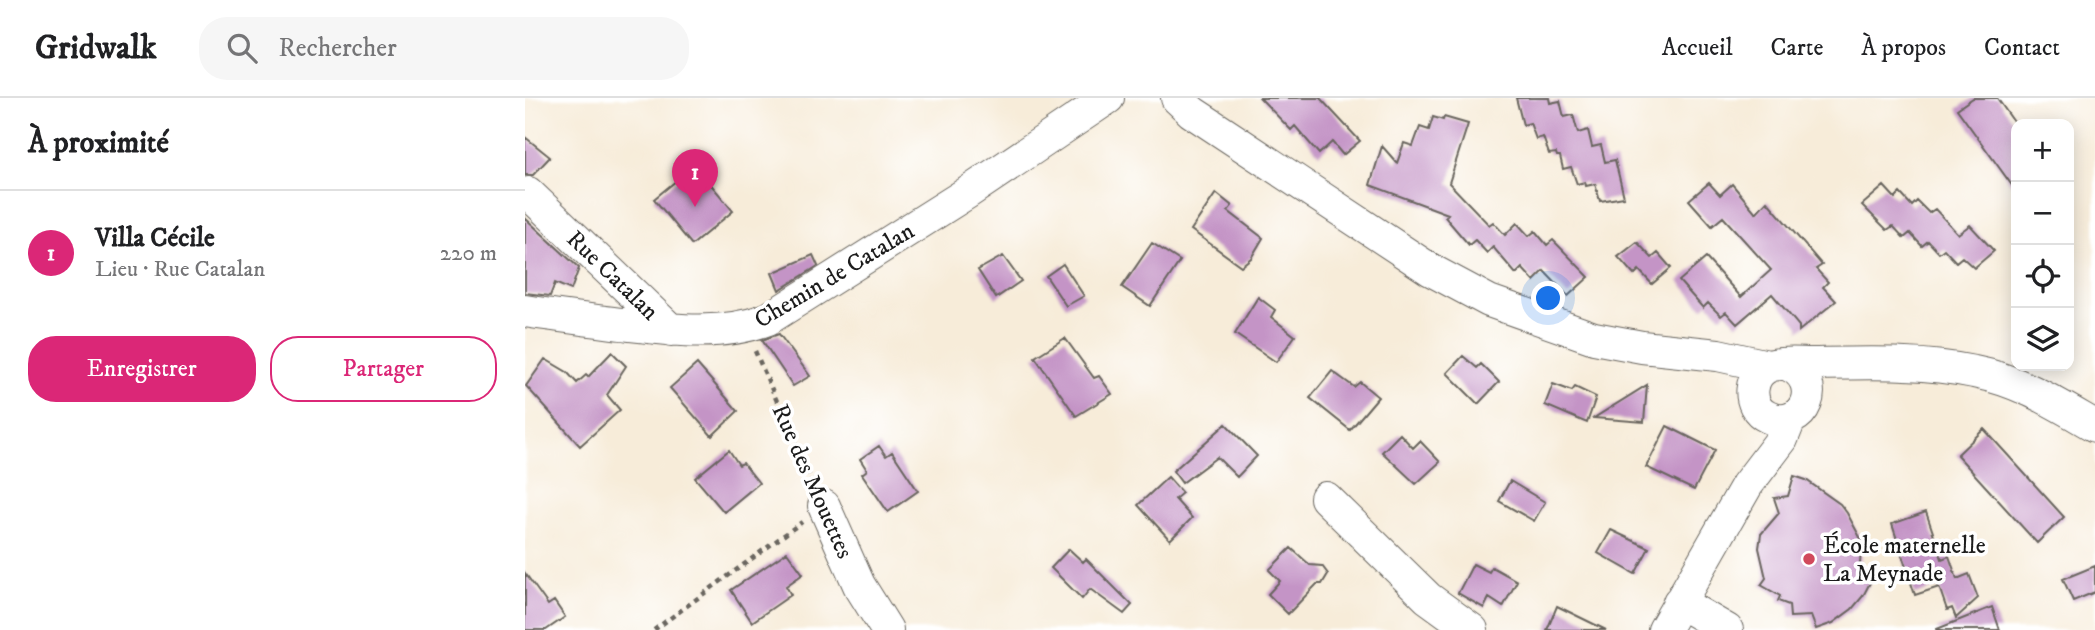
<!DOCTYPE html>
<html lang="fr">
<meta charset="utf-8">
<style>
body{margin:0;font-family:"IM FELL DW Pica",serif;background:#f6f6f6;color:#202124}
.controls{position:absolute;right:21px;top:21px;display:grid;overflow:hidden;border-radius:14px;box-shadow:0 4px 18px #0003}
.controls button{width:63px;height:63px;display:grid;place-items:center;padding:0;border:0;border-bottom:2px solid #e0e0e0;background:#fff;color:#202124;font:35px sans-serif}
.you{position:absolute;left:1024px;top:201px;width:24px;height:24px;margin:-18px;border:5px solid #fff;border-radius:50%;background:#1a73e8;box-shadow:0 0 0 10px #1a73e833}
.badge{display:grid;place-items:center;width:46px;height:46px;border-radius:50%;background:#db2777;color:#fff;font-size:23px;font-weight:700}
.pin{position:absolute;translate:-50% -58px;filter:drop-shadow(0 2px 4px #0008)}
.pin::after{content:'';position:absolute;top:37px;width:24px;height:21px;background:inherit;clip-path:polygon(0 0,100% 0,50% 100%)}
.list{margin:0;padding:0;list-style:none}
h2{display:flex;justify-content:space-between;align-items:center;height:91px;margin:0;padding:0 28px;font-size:30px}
h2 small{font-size:23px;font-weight:400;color:#757577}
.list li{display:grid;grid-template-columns:46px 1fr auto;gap:21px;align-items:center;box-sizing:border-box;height:126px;padding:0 28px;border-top:2px solid #e0e0e0}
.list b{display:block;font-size:26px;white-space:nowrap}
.list p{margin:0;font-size:23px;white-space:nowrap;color:#757577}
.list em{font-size:23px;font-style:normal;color:#757577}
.actions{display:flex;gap:14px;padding:21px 28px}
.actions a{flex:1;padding:16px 0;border:2px solid #db2777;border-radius:28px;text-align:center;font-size:24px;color:#db2777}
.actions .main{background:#db2777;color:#fff}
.icon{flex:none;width:38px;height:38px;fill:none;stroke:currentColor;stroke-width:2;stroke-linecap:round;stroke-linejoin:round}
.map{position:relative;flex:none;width:1570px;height:532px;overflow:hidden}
header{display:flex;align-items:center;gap:42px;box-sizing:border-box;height:98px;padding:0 35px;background:#fff;border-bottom:2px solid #e0e0e0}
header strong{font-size:33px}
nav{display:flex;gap:38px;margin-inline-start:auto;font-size:24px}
.search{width:490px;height:63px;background:#f6f6f6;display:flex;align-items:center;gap:18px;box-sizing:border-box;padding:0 24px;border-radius:28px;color:#757577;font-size:26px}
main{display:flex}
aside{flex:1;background:#fff}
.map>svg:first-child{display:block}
.building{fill:#c494c6}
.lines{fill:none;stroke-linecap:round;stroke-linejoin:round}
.minor-casing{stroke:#69655e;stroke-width:34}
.path{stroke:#69655e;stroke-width:4.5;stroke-dasharray:5 5;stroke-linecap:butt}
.minor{stroke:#fff;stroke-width:32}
.poi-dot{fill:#d1495b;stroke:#fff;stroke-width:2.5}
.labels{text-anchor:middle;stroke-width:7;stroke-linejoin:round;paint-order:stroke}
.street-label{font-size:24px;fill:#1c1c1c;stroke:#fff}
.poi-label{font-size:24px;fill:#1c1c1c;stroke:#fff;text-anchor:start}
</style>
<header>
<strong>Gridwalk</strong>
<div class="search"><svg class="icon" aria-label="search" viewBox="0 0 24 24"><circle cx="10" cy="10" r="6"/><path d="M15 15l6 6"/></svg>Rechercher</div>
<nav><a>Accueil</a><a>Carte</a><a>À propos</a><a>Contact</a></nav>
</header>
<main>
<aside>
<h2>À proximité<small></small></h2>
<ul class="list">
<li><span class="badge">1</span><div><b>Villa Cécile</b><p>Lieu · Rue Catalan</p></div><em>220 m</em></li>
</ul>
<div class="actions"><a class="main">Enregistrer</a><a>Partager</a></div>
</aside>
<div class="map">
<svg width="1570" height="532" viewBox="0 0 1570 532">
<rect width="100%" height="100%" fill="#fff"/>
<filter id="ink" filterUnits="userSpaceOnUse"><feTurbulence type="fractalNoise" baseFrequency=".0143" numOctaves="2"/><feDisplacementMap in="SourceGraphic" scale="14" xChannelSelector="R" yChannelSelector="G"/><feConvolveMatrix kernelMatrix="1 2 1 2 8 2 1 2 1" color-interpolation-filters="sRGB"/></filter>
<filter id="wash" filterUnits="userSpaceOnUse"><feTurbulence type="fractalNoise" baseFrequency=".00686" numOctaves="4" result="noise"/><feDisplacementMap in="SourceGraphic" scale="28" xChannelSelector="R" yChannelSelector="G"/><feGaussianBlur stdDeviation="1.57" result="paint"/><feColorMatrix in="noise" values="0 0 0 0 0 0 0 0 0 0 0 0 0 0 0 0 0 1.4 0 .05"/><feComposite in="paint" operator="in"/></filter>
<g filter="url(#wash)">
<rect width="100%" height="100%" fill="#f7ecd9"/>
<g id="blocks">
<path class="building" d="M735,0H795L835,43L818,57L807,44L794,56L770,28L766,32Z
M991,0H1024L1025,5L1035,3L1039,19L1048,17L1053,35L1063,32L1067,49L1076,47L1080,64L1090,62L1099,99L1075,103L1070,86L1061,88L1060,84L1052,86L1046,69L1038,71L1035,58H1032L1031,55L1024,56L1018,39L1011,41L1005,25L998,27Z
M1448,0H1472L1491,27V93L1432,11Z
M908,19L918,22L919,19L943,26L924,85L964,127L968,124L980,137L992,125L1004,138L1010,133L1022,147L1028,142L1064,179L1043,198L1019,173L1009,183L997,170L991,176L968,149L962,155L950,142L944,147L920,119L923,116L845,87L857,48L872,65L879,45L888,48L895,29L904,32Z
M0,39L25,59L8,77H0Z
M173,71L208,113L167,147L129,101L163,73L166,76Z
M1184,85L1195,97L1207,86L1231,115L1242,103L1297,167L1291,171L1303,184L1298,189L1311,203L1274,233V228L1247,196L1212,226L1201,214L1196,218L1183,205L1178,210L1154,183L1181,160L1216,199L1246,172L1198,119L1187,128L1164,102Z
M1359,88L1370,100L1375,95L1387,108L1392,103L1404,115L1410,111L1433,136L1445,127L1469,153L1449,170L1437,159L1431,164L1419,151L1414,155L1403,143L1397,148L1385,135L1379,140L1368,128L1362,132L1337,107Z
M691,95L707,108L703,113L738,140L726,160L716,168L666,132Z
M0,120L54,170L46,192L30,185L25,198L0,195Z
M1112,144L1127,160L1133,155L1146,170L1127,186L1114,172L1109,177L1093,159Z
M627,145L655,163L625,208L597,189Z
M288,157L293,168L254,192L247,175Z
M478,158L496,183L471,200L453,172Z
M538,166L559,198L541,208L521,178Z
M733,199L750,212L746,219L770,238L751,264L710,236Z
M254,236L285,278L268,288L237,242Z
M540,240L569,280L574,278L587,296L551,318L510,259Z
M87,254L101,268L82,297L95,312L55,348L1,288L20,261L42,274L52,285L61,277L63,279Z
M938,258L952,270L956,266L974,284L953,306L922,275Z
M172,266L213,313L187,338L145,290Z
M807,273L829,289L835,284L853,299L825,332L785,300Z
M1028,286L1047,293L1050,289L1071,299L1062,325L1020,307Z
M1122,287L1119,324L1069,320Z
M701,326L732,358L712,379L692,359L657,385L648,373Z
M1142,328L1190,352L1169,392L1121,369Z
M1459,331L1539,419L1512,445L1432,357Z
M875,336L888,350L895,343L915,364L891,386L857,354Z
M354,348L361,358L367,354L393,393L363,414L337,376L342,372L335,361Z
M204,352L214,367L218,365L234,385L199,414L170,380Z
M1269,378L1281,382L1315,406L1322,415L1337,443L1334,475L1348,479L1338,498L1327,511L1308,525L1291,531L1286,518L1265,519L1264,507L1253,503L1255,498L1236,487L1241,480L1234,450L1236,436L1254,415L1249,400L1263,398Z
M643,379L657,395L650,401L667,420L645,442L613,407Z
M985,383L1020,404L1009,423L974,403Z
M1401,414L1417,461L1424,458L1432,481L1444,476L1453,500L1431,520L1427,510L1422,512L1414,489L1390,497L1367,426Z
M1086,432L1124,450L1110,476L1073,455Z
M766,450L785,467L797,468L803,476L797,486H792L763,516L743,496L755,483L744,472Z
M544,451L558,464L561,461L607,507L599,516L565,491L557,501L526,470Z
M262,454L278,476L261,488L266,497L227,524L206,492Z
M948,466L964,474L967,469L992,483L978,509L964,500L959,510L933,495Z
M1570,468V494L1548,503L1538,481Z
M0,475L23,507L29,503L40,519L21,532H0Z
M1032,508L1081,532H1022Z
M1467,509L1475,532H1412V531Z"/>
</g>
</g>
<g filter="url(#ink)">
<use href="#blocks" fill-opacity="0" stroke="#69655e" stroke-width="2"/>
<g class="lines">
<defs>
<path id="minor" d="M652,0L667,14L906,172L964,203L1069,240L1117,249L1193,257L1243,268
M0,97L3,95L146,232
M0,213C32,218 65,222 97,226C147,232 196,239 243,221L442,95L583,0
M1261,266C1302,282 1279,336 1243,319C1220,309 1223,273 1248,267C1261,264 1277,266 1290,266C1342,265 1398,263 1449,274C1496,283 1530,305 1570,328
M801,400L903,500L947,532
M299,408L334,487L362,532
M1154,504L1202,532
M1139,532L1222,387L1257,341L1265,321"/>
</defs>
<use href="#minor" class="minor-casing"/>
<path class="path" d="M230,253L287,383
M129,532L277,424"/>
<use href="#minor" class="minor"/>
</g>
</g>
<circle class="poi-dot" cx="1284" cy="461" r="7"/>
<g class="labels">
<g class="street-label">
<text transform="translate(88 177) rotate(44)" y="8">Rue Catalan</text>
<text transform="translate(309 177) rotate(-31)" y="8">Chemin de Catalan</text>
<text transform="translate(288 383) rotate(66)" y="8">Rue des Mouettes</text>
</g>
<g class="poi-label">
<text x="1298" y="455">École maternelle<tspan x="1298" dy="28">La Meynade</tspan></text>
</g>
</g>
</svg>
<div class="controls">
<button>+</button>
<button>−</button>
<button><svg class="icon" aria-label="locate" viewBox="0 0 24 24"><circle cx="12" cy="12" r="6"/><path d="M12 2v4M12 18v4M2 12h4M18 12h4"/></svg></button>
<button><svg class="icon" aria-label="layers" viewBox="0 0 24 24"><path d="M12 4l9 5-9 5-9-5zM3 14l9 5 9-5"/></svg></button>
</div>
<div class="you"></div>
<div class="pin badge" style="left:170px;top:109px">1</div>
</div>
</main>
